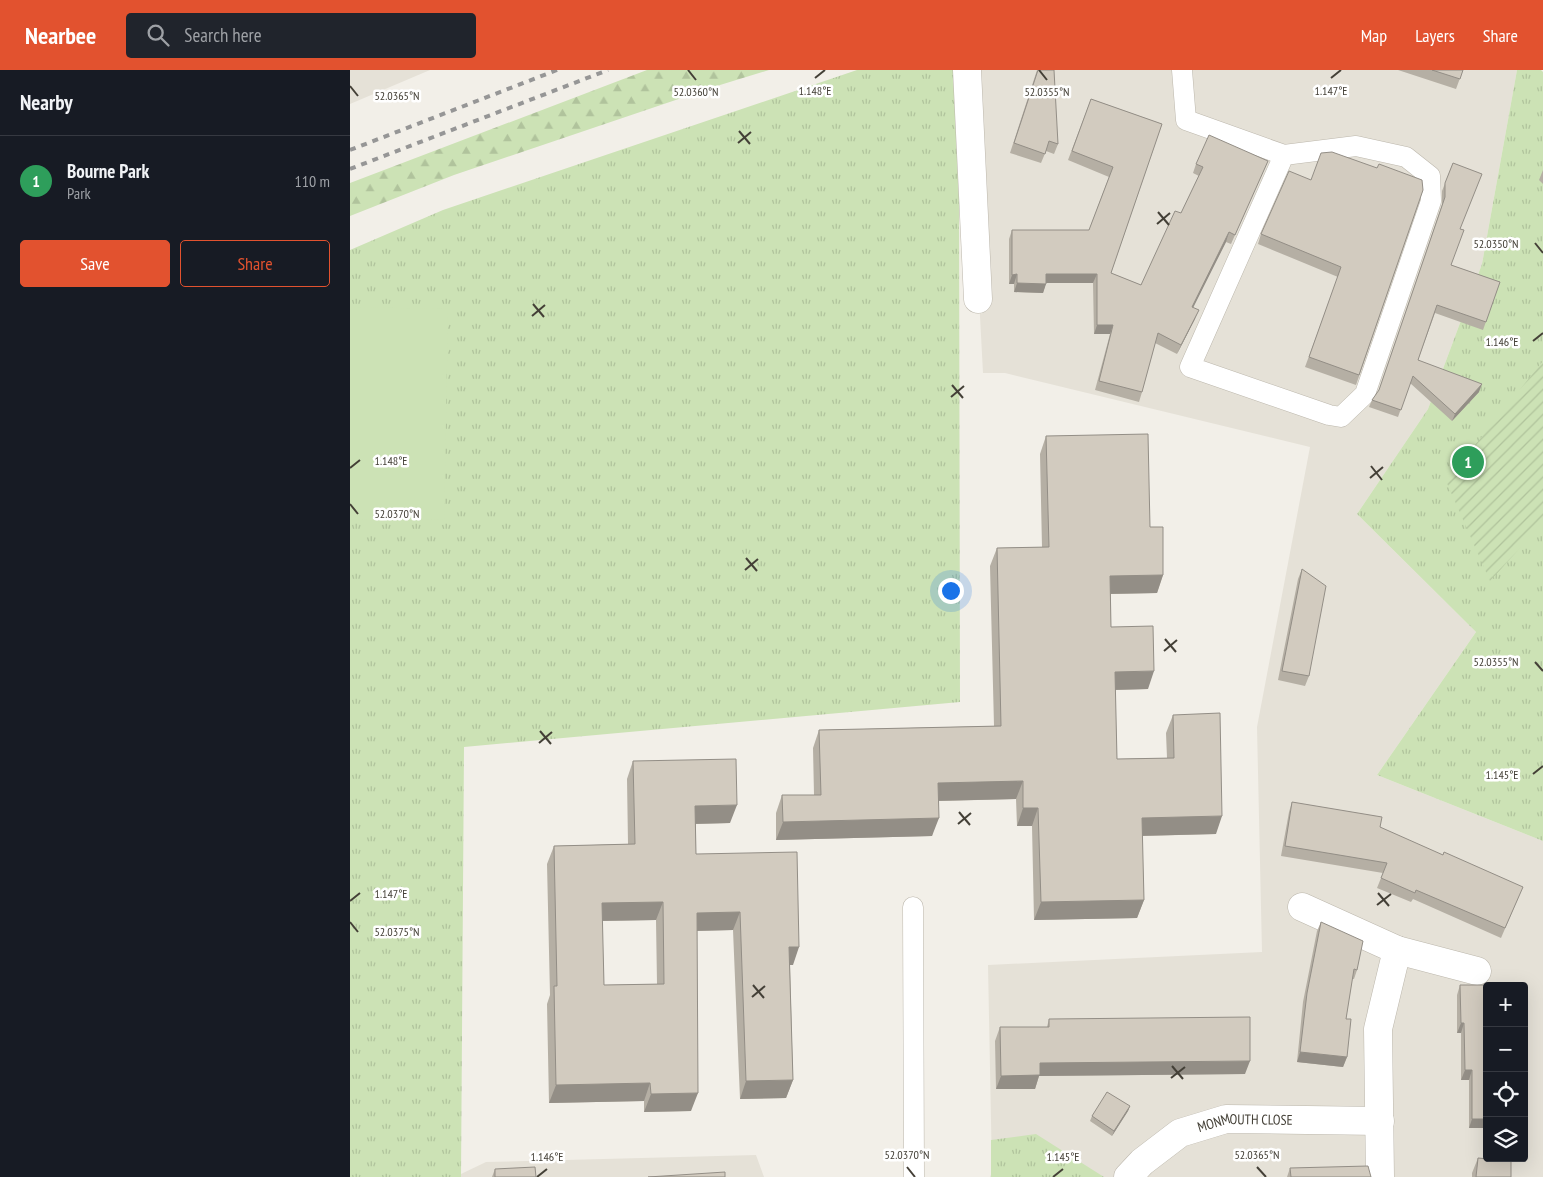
<!DOCTYPE html>
<meta charset="utf-8">
<style>
body{margin:0;font-family:"PT Sans Narrow",sans-serif;background:#20242c;color:#f1f3f6}
.controls{position:absolute;right:15px;bottom:15px;display:grid;overflow:hidden;border-radius:5px;box-shadow:0 5px 20px #0002}
.controls button{width:45px;height:45px;display:grid;place-items:center;padding:0;border:0;border-bottom:1px solid #363941;background:#171b24;color:#f1f3f6;font:25px sans-serif}
.you{position:absolute;left:600px;top:520px;width:18px;height:18px;margin:-12px;border:4px solid #fff;border-radius:50%;background:#1a73e8;box-shadow:0 0 0 8px #1a73e833}
.badge{display:grid;place-items:center;width:32px;height:32px;border-radius:50%;background:#e2522f;color:#fff;font-size:16px;font-weight:700}
.pin{position:absolute;translate:-50% -50%;border:2px solid #fff;box-shadow:0 1px 5px #0006}
.list{margin:0;padding:0;list-style:none}
h2{display:flex;justify-content:space-between;align-items:center;height:65px;margin:0;padding:0 20px;font-size:21px}
h2 small{font-size:16px;font-weight:400;color:#9ea1a6}
.list li{display:grid;grid-template-columns:32px 1fr auto;gap:15px;align-items:center;box-sizing:border-box;height:90px;padding:0 20px;border-top:1px solid #363941}
.list b{display:block;font-size:19px;white-space:nowrap}
.list p{margin:0;font-size:16px;white-space:nowrap;color:#9ea1a6}
.list em{font-size:16px;font-style:normal;color:#9ea1a6}
.actions{display:flex;gap:10px;padding:15px 20px}
.actions a{flex:1;padding:11px 0;border:1px solid #e2522f;border-radius:5px;text-align:center;font-size:18px;color:#e2522f}
.actions .main{background:#e2522f;color:#fff}
.icon{flex:none;width:28px;height:28px;fill:none;stroke:currentColor;stroke-width:2;stroke-linecap:round;stroke-linejoin:round}
.map{position:relative;flex:none;width:1193px;height:1107px;overflow:hidden}
header{display:flex;align-items:center;gap:30px;box-sizing:border-box;height:70px;padding:0 25px;background:#e2522f;color:#fff}
header strong{font-size:24px}
nav{display:flex;gap:28px;margin-inline-start:auto;font-size:18px}
.search{width:350px;height:45px;background:#20242c;display:flex;align-items:center;gap:12px;box-sizing:border-box;padding:0 18px;border-radius:5px;color:#9ea1a6;font-size:19px}
main{display:flex}
aside{flex:1;background:#171b24}
.map>svg:first-child{display:block}
.residential{fill:#e5e1d7;fill-rule:evenodd}
.forest{fill:url(#forest-firs)}
.park{fill:url(#park-tufts)}
.garden{fill:url(#garden-furrows)}
.pitch{fill:#cce2b5}
.lines{fill:none;stroke-linecap:round;stroke-linejoin:round}
.lane-casing{stroke:#bcb7ac;stroke-width:21}
.street-casing{stroke:#bcb7ac;stroke-width:29}
.lane{stroke:#fff;stroke-width:20}
.street{stroke:#fff;stroke-width:28}
.rail{stroke:#969696;stroke-width:4;stroke-dasharray:6 6;stroke-linecap:butt}
.wall{fill:#b5afa4;fill-rule:evenodd}
.shaded-wall{fill:#938e86}
.building{fill:#d2cbbf;stroke:#938e86;fill-rule:evenodd}
.ticks{fill:none;stroke:#444037;stroke-width:2}
.labels{text-anchor:middle;stroke-width:5;stroke-linejoin:round;paint-order:stroke}
.street-label{font-size:14px;fill:#444037;stroke:#fff}
.ticks-label{font-size:12px;text-anchor:middle;fill:#444037;stroke:#fff;stroke-width:5;stroke-linejoin:round;paint-order:stroke}
</style>
<header>
<strong>Nearbee</strong>
<div class="search"><svg class="icon" aria-label="search" viewBox="0 0 24 24"><circle cx="10" cy="10" r="6"/><path d="M15 15l6 6"/></svg>Search here</div>
<nav><a>Map</a><a>Layers</a><a>Share</a></nav>
</header>
<main>
<aside>
<h2>Nearby<small></small></h2>
<ul class="list">
<li><span class="badge" style="background:#2e9e5b">1</span><div><b>Bourne Park</b><p>Park</p></div><em>110 m</em></li>
</ul>
<div class="actions"><a class="main">Save</a><a>Share</a></div>
</aside>
<div class="map">
<svg width="1193" height="1107" viewBox="0 0 1193 1107">
<defs>
<pattern id="forest-firs" width="22" height="20" patternUnits="userSpaceOnUse" patternTransform="scale(1.25)"><rect width="22" height="20" fill="#cce2b5"/><path d="M5 1l3.5 6h-7zM16 11l3.5 6h-7z" fill="#b0c39c"/></pattern>
<pattern id="park-tufts" width="24" height="20" patternUnits="userSpaceOnUse" patternTransform="scale(1.25)"><rect width="24" height="20" fill="#cce2b5"/><path d="M3 7l-1-3M5 7V3M7 7l1-3M15 17l-1-3M17 17v-4M19 17l1-3" fill="none" stroke="#b0c39c"/></pattern>
<pattern id="garden-furrows" width="10" height="10" patternUnits="userSpaceOnUse" patternTransform="scale(1.25)"><rect width="10" height="10" fill="#cce2b5"/><path d="M-1 1l2-2M0 10L10 0M9 11l2-2" fill="none" stroke="#b0c39c"/></pattern>
</defs>
<rect width="100%" height="100%" fill="#f2efe8"/>
<path class="residential" d="M0,0H80L0,34Z
M617,0H1167L1132,194L1078,339L1007,444L1126,562L1027,705L1193,771V1107H640L642,1102L638,895L912,882L907,657L960,377L655,303H633ZM1137,916H1174V1088H1137Z
M406,1085L414,1107H111V1104L136,1092Z"/>
<path class="forest" d="M297,0H419L370,15L104,105L0,146V113Z"/>
<path class="park" d="M507,0H605L609,127L610,632L114,677L111,1107H0V180L93,140Z
M1167,0H1191L1193,2V771L1027,705L1126,562L1007,444L1078,339L1132,194Z
M686,1064L754,1107H641V1070Z"/>
<path class="garden" d="M1193,291V453L1140,511L1096,411Z"/>
<path class="pitch" d="M0,237L98,239L94,450L0,449Z"/>
<g class="lines">
<defs>
<path id="lane" d="M832,0L836,50L934,85L840,297L979,345L991,347L1015,324L1081,131L1080,106L1056,87L1006,76L934,85
M563,837L564,1107"/>
<g id="street">
<path d="M617,0L628,229"/>
<path d="M952,837L1047,880"/>
<path id="s1" d="M778,1107L792,1092L830,1063L876,1049L1030,1051"/>
<path d="M1030,1107L1028,959L1047,880L1127,901"/>
</g>
</defs>
<use href="#lane" class="lane-casing"/>
<use href="#street" class="street-casing"/>
<use href="#lane" class="lane"/>
<use href="#street" class="street"/>
<path class="rail" d="M0,80L207,0
M0,99L258,0"/>
</g>
<path class="wall" d="M687,0L708,74L704,84L696,81L691,93L660,83Z
M1048,0H1113L1106,19Z
M741,29L812,54L761,203L791,215L831,143L849,106L843,103L846,94L918,91L881,174L876,172L843,237L845,249L827,284L805,273L792,322L789,332L745,320L760,264H744L743,213H696L693,223L664,222V214H659V169L662,160H739L759,107L718,90Z
M1103,93L1110,159L1101,195L1150,212L1133,260L1085,243L1068,290L1129,322L1102,351L1060,313L1048,347L1019,337L1022,330L1029,321L1092,135V121Z
M1193,100V114L1189,110Z
M961,110L1073,120L1006,315L955,297L988,207L908,174L911,164Z
M696,366L800,457L813,505L807,523L761,524V557L798,619L765,620L767,689L817,688L816,663L823,645L866,764L792,766L794,830L787,848L684,850L682,756H667L666,729L589,731L582,766L426,770V743L432,725H464L463,678L469,660L644,656L640,496L647,478L692,477L690,384Z
M952,499L959,606L955,616L928,610L948,509Z
M283,691L380,753L346,754V784L443,895H440L443,1010L436,1028L390,1029L383,860L347,861L341,1041L294,1042V1031L199,1033L197,934L200,925L197,794L204,776L278,774L277,709ZM306,850L307,914L254,915L252,851Z
M942,732L1030,757L1169,826L1151,868L1063,829L1061,832L1027,818L1033,803L931,786L939,742Z
M971,852L1007,900L1004,909H1002L996,949L997,987L993,997L947,992L953,932L967,861Z
M1110,915L1137,916V1058H1119V1010H1111V963H1107V925Z
M699,949L895,1004L689,1006L685,1019H646L645,971L650,957H697Z
M780,1036L778,1041L762,1066L740,1051L742,1046Z
M1128,1088L1161,1107H1122V1103Z
M940,1098L1021,1107H937Z
M145,1099L186,1107H142Z"/>
<path class="shaded-wall" d="M879,162L876,172L839,246L842,237Z
M667,204L664,214H659L662,205Z
M696,204H747L743,213H693Z
M667,213L696,214L693,223L664,222Z
M849,240L845,249L827,284L831,275Z
M747,255H763L760,264H744Z
M1132,314L1129,322L1102,351L1105,344Z
M813,505L807,523L754,524L760,506Z
M804,601L798,619L759,620L765,602Z
M673,711L666,729L582,731L588,713Z
M387,735L380,753L339,754L345,736Z
M673,738H688L682,756H667Z
M872,746L866,764L785,766L792,748Z
M589,748L582,766L426,770L433,752Z
M794,830L787,848L684,850L691,832Z
M313,832L306,850L245,851L252,833Z
M390,842L383,860L340,861L347,843Z
M439,877H449L443,895H433Z
M1111,953H1114L1111,963H1107Z
M950,982L997,987L993,997L947,992Z
M900,991L895,1004L689,1006L685,1019H646L651,1006L690,993Z
M1115,1000H1122L1119,1010H1111Z
M443,1010L436,1028L390,1029L396,1011Z
M300,1013L294,1031L199,1033L206,1015Z
M348,1023L341,1041L294,1042L301,1024Z
M780,1036L778,1041L762,1066L764,1061Z
M1122,1049H1137V1058H1119Z"/>
<path class="building" d="M688,0H704L708,74L699,71L695,84L664,73Z
M1082,0H1113L1110,9Z
M741,29L812,54L761,203L791,215L825,141L831,143L853,97L846,94L859,65L918,91L885,165L879,162L842,237L849,240L831,275L808,263L792,322L749,311L763,255H747V204H696V214L667,213V204L662,205V160H739L763,97L722,81Z
M982,82L1027,98L1029,94L1072,110L1073,120L1009,305L959,287L991,197L911,164L939,101L961,110L971,83Z
M1103,93L1132,104L1110,159L1114,160L1101,195L1150,212L1136,252L1087,235L1068,290L1132,314L1105,344L1063,306L1051,340L1022,330L1029,320L1095,127V113Z
M798,364L800,457H813V505L760,506L761,557L803,556L804,601L765,602L767,689L824,688L823,645L870,643L872,746L792,748L794,830L691,832L688,738H673V711L588,713L589,748L433,752L432,725H471L469,660L651,656L647,478L699,477L696,366Z
M952,499L976,516L959,606L932,601Z
M386,689L387,735L345,736L346,784L447,782L449,877H439L443,1010L396,1011L390,842L347,843L348,1023L301,1024L300,1013L206,1015L204,916H207L204,776L285,774L283,691ZM313,832L314,914L254,915L252,833Z
M942,732L1032,747L1030,757L1093,785L1094,782L1173,817L1155,858L1066,820L1065,823L1031,808L1037,793L935,776Z
M971,852L1013,871L1007,900L1004,899L996,949H1001L997,987L950,982L957,923Z
M1110,915H1155V916H1137V1049H1122V1000H1115L1114,953H1111Z
M900,947V991L690,993V1005L651,1006L650,957H699V949Z
M757,1022L780,1036L764,1061L742,1046Z
M1128,1088L1161,1091V1107H1126Z
M1018,1096L1021,1107H941L940,1098Z
M185,1097L186,1107H145V1099Z
M375,1102V1107H298Z"/>
<path class="ticks" d="M338,0L346,10M689,0L697,10M465,8L475,0M981,8L991,0M0,16L8,26M389,61L400,74M388,73L401,62M808,142L819,155M807,154L820,143M1185,173L1193,183M183,234L194,247M182,246L195,235M1183,271L1193,263M602,315L613,328M601,327L614,316M1021,396L1032,410M0,398L10,390M1020,408L1033,397M0,434L8,444M396,488L407,501M395,500L408,489M815,569L826,582M814,581L827,570M1185,592L1193,601M190,661L201,674M189,673L202,662M1183,704L1193,696M609,742L620,755M608,754L621,743M1028,823L1039,836M0,831L10,823M1027,835L1041,824M0,852L8,862M403,915L414,928M402,927L415,916M822,996L833,1009M821,1008L835,997M557,1097L565,1107M907,1097L916,1107M187,1107L197,1099M703,1107L713,1099"/>
<g class="labels">
<g class="street-label">
<text dy="5" stroke="none"><textPath href="#s1" startOffset="135">MONMOUTH CLOSE</textPath></text>
</g>
</g>
<g class="ticks-label">
<text x="465" y="25">1.148°E</text>
<text x="981" y="25">1.147°E</text>
<text x="346" y="26">52.0360°N</text>
<text x="697" y="26">52.0355°N</text>
<text x="47" y="30">52.0365°N</text>
<text x="1146" y="178">52.0350°N</text>
<text x="1152" y="276">1.146°E</text>
<text x="41" y="395">1.148°E</text>
<text x="47" y="448">52.0370°N</text>
<text x="1146" y="596">52.0355°N</text>
<text x="1152" y="709">1.145°E</text>
<text x="41" y="828">1.147°E</text>
<text x="47" y="866">52.0375°N</text>
<text x="557" y="1089">52.0370°N</text>
<text x="907" y="1089">52.0365°N</text>
<text x="197" y="1091">1.146°E</text>
<text x="713" y="1091">1.145°E</text>
</g>
</svg>
<div class="controls">
<button>+</button>
<button>−</button>
<button><svg class="icon" aria-label="locate" viewBox="0 0 24 24"><circle cx="12" cy="12" r="6"/><path d="M12 2v4M12 18v4M2 12h4M18 12h4"/></svg></button>
<button><svg class="icon" aria-label="layers" viewBox="0 0 24 24"><path d="M12 4l9 5-9 5-9-5zM3 14l9 5 9-5"/></svg></button>
</div>
<div class="you"></div>
<div class="pin badge" style="left:1118px;top:392px;background:#2e9e5b">1</div>
</div>
</main>
